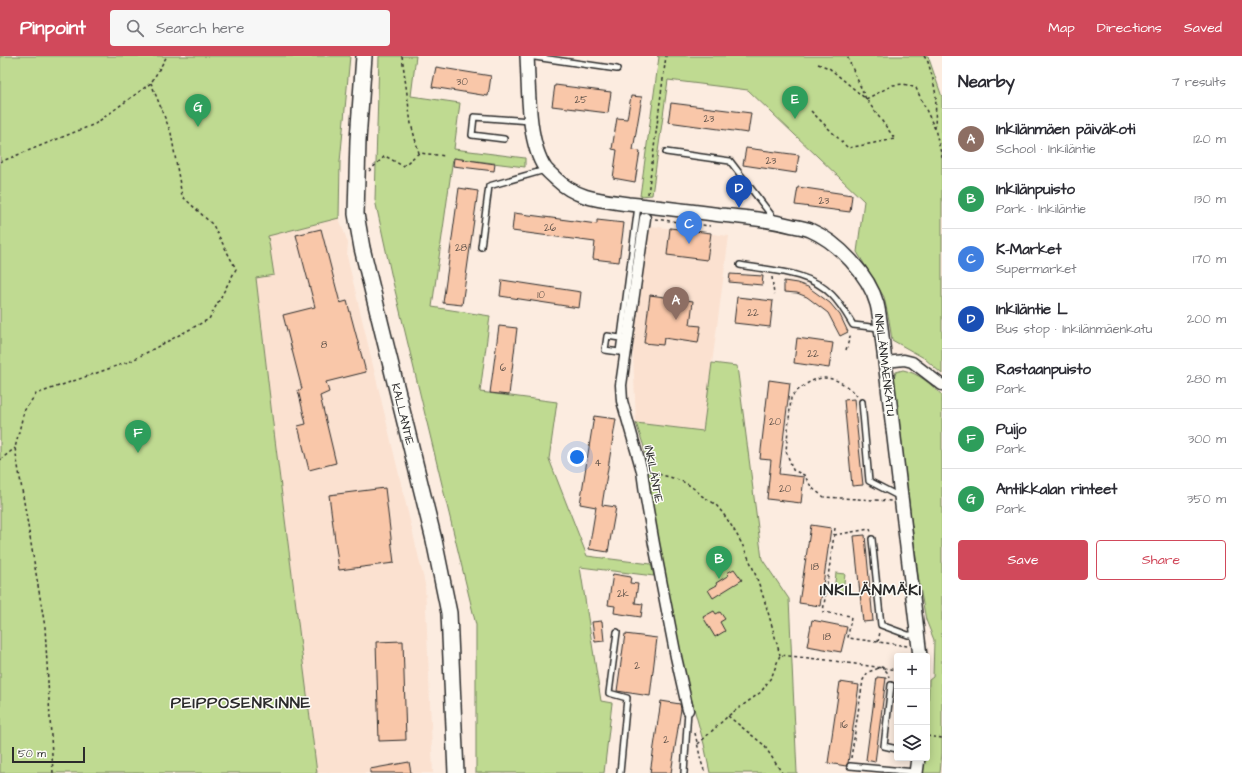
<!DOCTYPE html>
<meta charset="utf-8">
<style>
body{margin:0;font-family:"Architects Daughter",sans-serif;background:#f7f7f7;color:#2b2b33}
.controls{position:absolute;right:12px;bottom:12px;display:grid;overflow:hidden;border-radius:4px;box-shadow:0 2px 10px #0003}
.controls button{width:36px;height:36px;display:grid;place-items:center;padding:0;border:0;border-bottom:1px solid #e1e1e2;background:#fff;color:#2b2b33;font:20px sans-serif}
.scale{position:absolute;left:12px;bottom:10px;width:73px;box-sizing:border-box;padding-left:4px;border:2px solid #2b2b2b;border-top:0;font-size:11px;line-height:14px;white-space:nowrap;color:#2b2b2b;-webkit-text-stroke:3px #fdfcf7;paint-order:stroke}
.you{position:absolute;left:577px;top:401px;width:14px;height:14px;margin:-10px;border:3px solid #fff;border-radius:50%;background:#1a73e8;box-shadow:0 0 0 6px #1a73e833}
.badge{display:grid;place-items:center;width:26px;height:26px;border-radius:50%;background:#d1495b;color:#fff;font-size:13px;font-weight:700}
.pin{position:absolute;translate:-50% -33px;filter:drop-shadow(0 1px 2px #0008)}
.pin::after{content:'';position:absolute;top:21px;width:14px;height:12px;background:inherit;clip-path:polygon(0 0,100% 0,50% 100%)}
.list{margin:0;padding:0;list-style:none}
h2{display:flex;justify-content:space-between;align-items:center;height:52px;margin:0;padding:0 16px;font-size:17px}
h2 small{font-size:13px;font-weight:400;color:#7c7c81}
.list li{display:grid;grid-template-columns:26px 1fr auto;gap:12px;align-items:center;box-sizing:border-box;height:60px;padding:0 16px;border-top:1px solid #e1e1e2}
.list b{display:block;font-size:15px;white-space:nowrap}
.list p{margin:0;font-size:13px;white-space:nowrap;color:#7c7c81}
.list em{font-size:13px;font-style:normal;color:#7c7c81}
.actions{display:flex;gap:8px;padding:12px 16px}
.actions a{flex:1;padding:9px 0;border:1px solid #d1495b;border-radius:4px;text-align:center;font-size:14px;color:#d1495b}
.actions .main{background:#d1495b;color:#fff}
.icon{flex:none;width:22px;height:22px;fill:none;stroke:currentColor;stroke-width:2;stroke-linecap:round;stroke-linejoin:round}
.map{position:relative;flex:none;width:942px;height:717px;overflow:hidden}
header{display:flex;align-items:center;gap:24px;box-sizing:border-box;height:56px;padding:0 20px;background:#d1495b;color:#fff}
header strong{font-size:19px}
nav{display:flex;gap:22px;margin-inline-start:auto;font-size:14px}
.search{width:280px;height:36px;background:#f7f7f7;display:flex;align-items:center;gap:10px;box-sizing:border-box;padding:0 14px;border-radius:4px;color:#7c7c81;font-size:15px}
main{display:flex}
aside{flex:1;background:#fff}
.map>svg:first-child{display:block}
.built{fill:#fbe1d0}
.green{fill:#bfda91;stroke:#75825e}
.building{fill:#f9c7a9;stroke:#2b2b2b}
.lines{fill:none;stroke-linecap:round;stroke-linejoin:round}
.service-casing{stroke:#2b2b2b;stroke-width:8}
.minor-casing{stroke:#2b2b2b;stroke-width:13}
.tertiary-casing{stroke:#2b2b2b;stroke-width:16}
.secondary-casing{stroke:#2b2b2b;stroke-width:18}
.path{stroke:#2b2b2b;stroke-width:1.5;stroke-dasharray:3 3;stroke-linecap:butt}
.service{stroke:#fdfcf7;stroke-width:5}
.minor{stroke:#fdfcf7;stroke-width:10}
.tertiary{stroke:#fdfcf7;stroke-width:13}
.secondary{stroke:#fdfcf7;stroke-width:15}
.labels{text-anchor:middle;stroke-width:3;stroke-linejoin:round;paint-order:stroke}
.number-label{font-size:10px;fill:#5e524a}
.street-label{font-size:12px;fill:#2b2b2b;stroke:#fdfcf7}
.district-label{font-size:16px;font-weight:bold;letter-spacing:1px;fill:#2b2b2b;stroke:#fdfcf7}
</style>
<header>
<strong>Pinpoint</strong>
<div class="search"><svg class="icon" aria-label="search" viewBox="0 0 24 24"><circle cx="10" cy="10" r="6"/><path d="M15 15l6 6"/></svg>Search here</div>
<nav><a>Map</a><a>Directions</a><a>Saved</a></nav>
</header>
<main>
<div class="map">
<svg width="942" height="717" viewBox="0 0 942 717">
<rect width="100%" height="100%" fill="#fcece0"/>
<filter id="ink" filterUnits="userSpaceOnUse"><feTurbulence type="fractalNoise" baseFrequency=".025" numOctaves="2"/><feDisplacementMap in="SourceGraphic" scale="8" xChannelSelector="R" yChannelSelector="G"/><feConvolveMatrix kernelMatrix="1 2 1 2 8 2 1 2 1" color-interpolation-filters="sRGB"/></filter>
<g filter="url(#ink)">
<path class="built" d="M339,162L348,187L347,200L425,528L433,717H317L273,368L256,222L274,219L267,180Z
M643,169L729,180L703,375L636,367L633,298L636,218Z"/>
<path class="green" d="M0,0H350L340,106L339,162L268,180L274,219L256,222L273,368L317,717H0Z
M379,0H416L411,40L460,47L454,93L525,102V111L453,102L432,251L490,260L480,336L557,346L549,403L587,500L651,508L654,520L580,511L601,645L612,647L604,717H476V569L392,222L375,144Z
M657,0H928L942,41V318L924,302L892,284L889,264L884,241L857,196L864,145L748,34L668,24L652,139L640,140L659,1Z
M712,307L737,310L762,503L789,543L797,717H710L704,688L670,567L644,391L636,367L703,375Z
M903,314C919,317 930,328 942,339V697L940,717H921L924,702H927L929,624L933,621L934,584L926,564L918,521L894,322L896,316Z
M836,517L845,518L843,536L834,535Z"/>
<path class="building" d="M436,11L491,20L488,40L432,31Z
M555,29L611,36L608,57L552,50Z
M631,40L642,41L633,94L640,95L635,126L613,122L617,94L612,93L617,62L627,63Z
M671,47L751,57L748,77L668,66Z
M746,92L799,99L796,117L743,109Z
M454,102L495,108L494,115L453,110Z
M798,131L852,139L850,156L795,149Z
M459,132L478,135L462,249L443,247Z
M514,157L597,168V164L624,167L619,206L593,203L595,186L512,175Z
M670,172L711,177L707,204L667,199Z
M321,173L340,247L347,245L366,316L326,326L329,336L320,340L336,407L309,414L298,370L306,368L298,334L302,333L283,259L315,251L296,179Z
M730,218L763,220L762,229L729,226Z
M502,224L581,236L579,252L500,240Z
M784,225L797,227L808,231L830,247L840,259L848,276L840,280L828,257L807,241L797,237L784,236Z
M650,239L693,245L690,269L701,270L698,287L664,282L663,289L644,287Z
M737,241L773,245L770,271L734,267Z
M499,270L517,272L509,339L490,337Z
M797,282L833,287L829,312L794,307Z
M769,324L790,327L779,418L804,421L801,447L767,443L771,404L760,403Z
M854,343L863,429L852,430L844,344Z
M594,360L616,363L602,449L616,451L608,496L589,493L596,451L580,448Z
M385,432L394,507L339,514L329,439Z
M811,469L831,472L820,550L799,547Z
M865,479L873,565L863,566L854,480Z
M734,513L742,524L713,542L708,534L717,529L716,527L729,519L727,517Z
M613,518L631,521L630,527L638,528L635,547L643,548L641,561L614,557L615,550L608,549Z
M714,555L716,558L720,556L725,563L720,566L725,575L715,581L703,561Z
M812,564L847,571L841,596L807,590Z
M602,565L604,585L595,586L592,566Z
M625,578L657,582L650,640L617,635Z
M403,585L406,684L379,685L376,586Z
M877,621L886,622L875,706L866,704Z
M840,626L859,629L848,707L846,710L828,707Z
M661,645L680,648L681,653L671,717H650Z
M409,706L411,717H370V713Z"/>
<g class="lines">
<defs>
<path id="service" d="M528,0L617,13
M504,83L472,79L474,61L530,65
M666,96L730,105L775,164
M481,191L489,130L545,114
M740,209C771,215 809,215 832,239C841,248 847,259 853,269L880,272
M620,282L607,280L605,294L619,296L638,150
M862,346L869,425L900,441
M872,483L881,569L908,579H916
M617,576L609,637L627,642L620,717
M891,629L884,690L897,693
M850,710L915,716
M684,717L688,654"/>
<path id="minor" d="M645,162L621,329L622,345L642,415L645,437L654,488L676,601L688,654
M886,306L904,304L912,306L942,329"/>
<path id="tertiary" d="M527,0C529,32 527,85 545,112C548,116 552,119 556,123C577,143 600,144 628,148C659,151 690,155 721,159C745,161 769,164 793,170C798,171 805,172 810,174C838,186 869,219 877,248C879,256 880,264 881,272L920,600
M916,717L918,702"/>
<path id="secondary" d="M364,0L358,84L356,158L362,192L434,484L449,557L456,717"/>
</defs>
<use href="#service" class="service-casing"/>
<use href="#minor" class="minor-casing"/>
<use href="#tertiary" class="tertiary-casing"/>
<use href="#secondary" class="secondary-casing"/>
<path class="path" d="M402,0L411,68L419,97L446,100
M924,0L928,6L933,23L936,40L935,73L942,101
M818,8L829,12L866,43L893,29L904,28L916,32L935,73
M811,55L848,92L895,83L866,43L847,0
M0,106L95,68L151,27L167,0
M369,115L385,100L403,110L419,97
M648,138L666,0
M655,163L710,170
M772,221L774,239
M846,294L851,277
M857,340C842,324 825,315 805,329C799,333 795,336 791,342L786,395L793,414L804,419L812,432L824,441L891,445
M0,404L15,392
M653,417C666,420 682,423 693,432C696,434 699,437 702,440C707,443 713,446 717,450C752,492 766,548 780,599
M835,472L823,556L851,560L848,582L908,590
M834,479L870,473L871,476
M878,586L880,576
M728,660L764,689L782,717
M695,677L701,705L705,717
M927,680L942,682
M698,688L728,660L761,636L772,620L780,599L827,604L897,614
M851,702L863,624L868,616L882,611L887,616L889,621
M53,717L45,571L15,392L24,355L36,338L131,305L209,263L236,213L213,169L182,140L171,77L151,27"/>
<use href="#service" class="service"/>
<use href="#minor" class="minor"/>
<use href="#tertiary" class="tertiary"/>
<use href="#secondary" class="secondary"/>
</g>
</g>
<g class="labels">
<g class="number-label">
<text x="462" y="29">30</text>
<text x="581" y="47">25</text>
<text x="709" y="66">23</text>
<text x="771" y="108">23</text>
<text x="824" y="148">23</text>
<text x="550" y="175">26</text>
<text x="461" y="195">28</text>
<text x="541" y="242">10</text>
<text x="753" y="260">22</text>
<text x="324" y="292">8</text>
<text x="813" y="301">22</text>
<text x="503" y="315">6</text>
<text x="775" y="369">20</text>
<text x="598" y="410">4</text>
<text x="785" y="436">20</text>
<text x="815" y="514">18</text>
<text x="623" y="541">2k</text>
<text x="827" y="584">18</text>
<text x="637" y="613">2</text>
<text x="844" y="672">16</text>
<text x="666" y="687">2</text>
</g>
<g class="street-label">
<text transform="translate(885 309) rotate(83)" y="4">INKILÄNMÄENKATU</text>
<text transform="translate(403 358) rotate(76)" y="4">KALLANTIE</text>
<text transform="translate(654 418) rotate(79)" y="4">INKILÄNTIE</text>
</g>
<g class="district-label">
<text x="871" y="539">INKILÄNMÄKI</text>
<text x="241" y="652">PEIPPOSENRINNE</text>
</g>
</g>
</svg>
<div class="controls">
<button>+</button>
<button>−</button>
<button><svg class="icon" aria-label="layers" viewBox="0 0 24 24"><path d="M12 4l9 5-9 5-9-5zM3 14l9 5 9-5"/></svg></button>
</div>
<div class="scale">50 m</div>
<div class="you"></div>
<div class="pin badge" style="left:676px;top:264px;background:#8d6e63">A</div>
<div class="pin badge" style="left:719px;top:523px;background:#2e9e5b">B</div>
<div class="pin badge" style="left:689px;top:188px;background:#3f7fe0">C</div>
<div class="pin badge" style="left:739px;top:152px;background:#1a4fb4">D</div>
<div class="pin badge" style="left:795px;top:63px;background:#2e9e5b">E</div>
<div class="pin badge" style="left:138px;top:397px;background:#2e9e5b">F</div>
<div class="pin badge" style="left:198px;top:71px;background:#2e9e5b">G</div>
</div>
<aside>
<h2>Nearby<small>7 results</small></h2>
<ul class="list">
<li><span class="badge" style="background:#8d6e63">A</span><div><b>Inkilänmäen päiväkoti</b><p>School · Inkiläntie</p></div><em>120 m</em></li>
<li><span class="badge" style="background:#2e9e5b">B</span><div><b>Inkilänpuisto</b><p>Park · Inkiläntie</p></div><em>130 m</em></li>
<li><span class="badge" style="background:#3f7fe0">C</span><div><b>K-Market</b><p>Supermarket</p></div><em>170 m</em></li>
<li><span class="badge" style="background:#1a4fb4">D</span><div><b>Inkiläntie L</b><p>Bus stop · Inkilänmäenkatu</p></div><em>200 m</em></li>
<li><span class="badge" style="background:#2e9e5b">E</span><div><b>Rastaanpuisto</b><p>Park</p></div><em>280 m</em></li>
<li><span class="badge" style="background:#2e9e5b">F</span><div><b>Puijo</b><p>Park</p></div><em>300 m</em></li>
<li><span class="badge" style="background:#2e9e5b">G</span><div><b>Antikkalan rinteet</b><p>Park</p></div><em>350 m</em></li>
</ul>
<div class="actions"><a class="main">Save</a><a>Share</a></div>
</aside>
</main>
